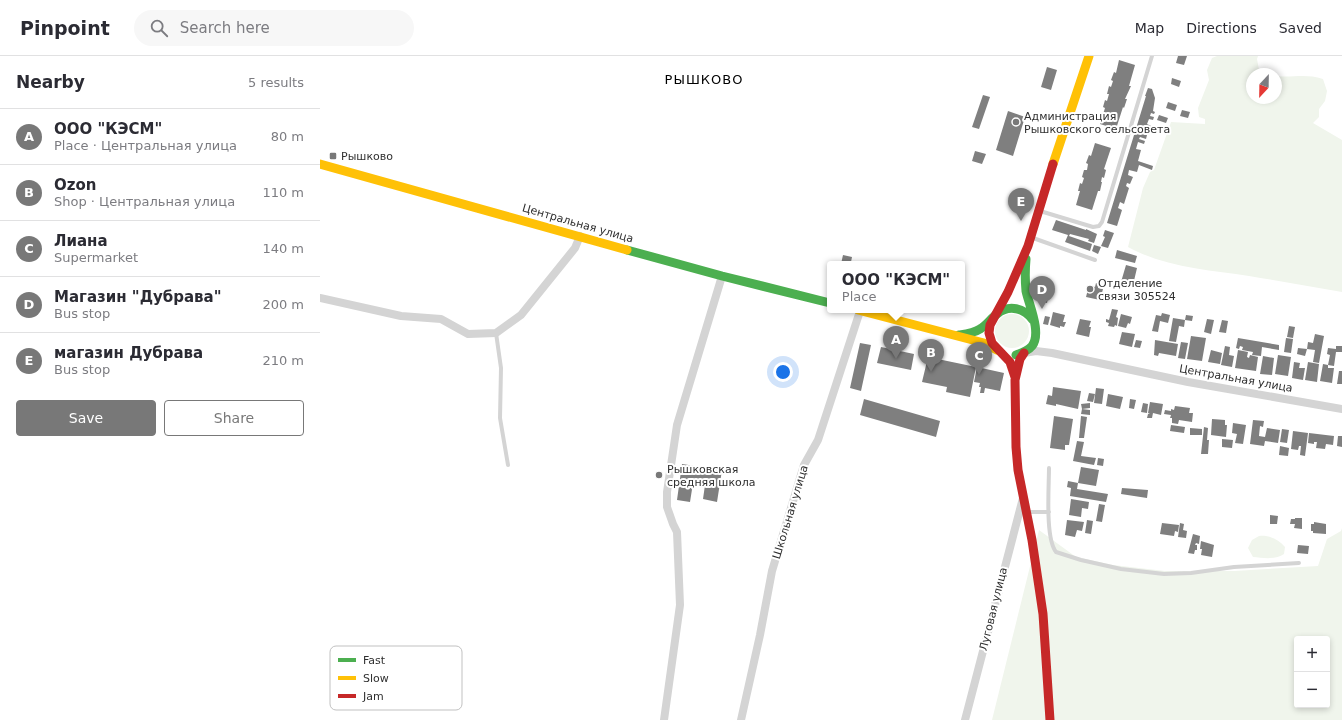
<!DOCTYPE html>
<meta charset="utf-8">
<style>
body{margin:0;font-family:"DejaVu Sans",sans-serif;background:#f7f7f7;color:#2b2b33}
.controls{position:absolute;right:12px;bottom:12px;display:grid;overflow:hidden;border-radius:4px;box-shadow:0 2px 6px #0003}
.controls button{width:36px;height:36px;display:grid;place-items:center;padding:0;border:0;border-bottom:1px solid #e1e1e2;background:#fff;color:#2b2b33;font:20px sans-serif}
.compass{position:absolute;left:926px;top:12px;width:36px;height:36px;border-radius:50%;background:#fff;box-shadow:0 2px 6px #0003;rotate:202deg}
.you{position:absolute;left:463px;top:316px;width:14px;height:14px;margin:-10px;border:3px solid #fff;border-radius:50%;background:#1a73e8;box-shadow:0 0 0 6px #1a73e833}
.badge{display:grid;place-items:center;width:26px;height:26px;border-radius:50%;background:#787878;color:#fff;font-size:13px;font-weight:700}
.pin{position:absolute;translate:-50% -33px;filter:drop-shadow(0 1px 2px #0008)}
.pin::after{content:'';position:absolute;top:21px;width:14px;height:12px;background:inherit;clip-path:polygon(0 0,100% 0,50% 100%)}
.popup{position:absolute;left:507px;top:205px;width:138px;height:52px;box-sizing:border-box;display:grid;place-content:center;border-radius:4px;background:#fff;filter:drop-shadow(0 1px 3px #0005);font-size:13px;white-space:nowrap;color:#7c7c81}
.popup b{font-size:15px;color:#2b2b33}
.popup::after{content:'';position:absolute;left:50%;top:100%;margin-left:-8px;border:8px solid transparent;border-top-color:#fff}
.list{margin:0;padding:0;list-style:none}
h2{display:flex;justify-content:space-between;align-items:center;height:52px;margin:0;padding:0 16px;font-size:17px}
h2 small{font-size:13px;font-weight:400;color:#7c7c81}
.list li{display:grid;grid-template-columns:26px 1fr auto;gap:12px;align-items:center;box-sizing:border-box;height:56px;padding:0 16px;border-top:1px solid #e1e1e2}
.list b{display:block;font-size:15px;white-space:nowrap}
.list p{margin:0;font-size:13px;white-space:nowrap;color:#7c7c81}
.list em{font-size:13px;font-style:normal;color:#7c7c81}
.actions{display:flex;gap:8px;padding:12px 16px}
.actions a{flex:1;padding:9px 0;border:1px solid #787878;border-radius:4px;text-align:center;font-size:14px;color:#787878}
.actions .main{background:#787878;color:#fff}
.icon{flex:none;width:22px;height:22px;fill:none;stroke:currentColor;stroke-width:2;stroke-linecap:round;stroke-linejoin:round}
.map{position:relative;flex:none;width:1022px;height:664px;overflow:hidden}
header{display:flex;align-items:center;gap:24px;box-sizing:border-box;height:56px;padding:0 20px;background:#fff;border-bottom:1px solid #e1e1e2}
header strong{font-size:19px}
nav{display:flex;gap:22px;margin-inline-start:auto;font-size:14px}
.search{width:280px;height:36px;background:#f7f7f7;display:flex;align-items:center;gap:10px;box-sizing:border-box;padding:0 14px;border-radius:22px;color:#7c7c81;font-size:15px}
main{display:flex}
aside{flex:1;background:#fff}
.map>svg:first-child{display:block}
.green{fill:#f0f5ec;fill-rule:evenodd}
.building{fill:#7f7f7f}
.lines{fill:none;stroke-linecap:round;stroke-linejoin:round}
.lane{stroke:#d4d4d4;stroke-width:4}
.street{stroke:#d4d4d4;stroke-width:8}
.fast{stroke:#4caf50;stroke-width:9}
.slow{stroke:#ffc107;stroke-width:9}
.jam{stroke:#c62828;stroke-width:9}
.poi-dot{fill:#787878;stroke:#fff;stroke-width:1.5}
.labels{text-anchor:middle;stroke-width:4;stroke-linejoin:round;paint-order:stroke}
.poi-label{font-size:11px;fill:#2f2f2f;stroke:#fff;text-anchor:start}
.street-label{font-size:11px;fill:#2f2f2f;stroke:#fff}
.quarter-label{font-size:13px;letter-spacing:1px;fill:#000;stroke:#fff}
.key{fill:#fff;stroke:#c1c1c1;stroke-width:1}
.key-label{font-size:11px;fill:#2f2f2f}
</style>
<header>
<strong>Pinpoint</strong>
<div class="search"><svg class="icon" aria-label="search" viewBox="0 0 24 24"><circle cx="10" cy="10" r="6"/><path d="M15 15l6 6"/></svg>Search here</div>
<nav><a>Map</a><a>Directions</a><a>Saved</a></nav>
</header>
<main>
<aside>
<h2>Nearby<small>5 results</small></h2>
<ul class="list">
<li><span class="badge">A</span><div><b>ООО &quot;КЭСМ&quot;</b><p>Place · Центральная улица</p></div><em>80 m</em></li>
<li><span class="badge">B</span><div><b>Ozon</b><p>Shop · Центральная улица</p></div><em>110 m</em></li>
<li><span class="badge">C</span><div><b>Лиана</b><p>Supermarket</p></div><em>140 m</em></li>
<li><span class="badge">D</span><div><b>Магазин &quot;Дубрава&quot;</b><p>Bus stop</p></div><em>200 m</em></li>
<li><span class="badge">E</span><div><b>магазин Дубрава</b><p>Bus stop</p></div><em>210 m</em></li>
</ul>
<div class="actions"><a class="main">Save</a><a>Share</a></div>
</aside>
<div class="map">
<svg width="1022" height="664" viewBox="0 0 1022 664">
<rect width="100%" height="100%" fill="#fff"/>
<path class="green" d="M897,0H938L937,3L939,14L946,18H932V42H956V20C973,22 985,17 1003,23L1007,35L1005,45L999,53V61L993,67L1022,84V236C991,231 960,225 929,220C889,214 844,211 808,191L823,132L830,116L834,114L851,66L885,68V63L879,61L878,52L889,24L887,14L892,2Z
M675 275a17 17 0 1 1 34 0a17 17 0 1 1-34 0Z
M1022,472V664H672L719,474L756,501L793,509L845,515H914L998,510L1007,483L1021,475ZM977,583H1007V649H977Z
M939,480C949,479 958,483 965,491L964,498C956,504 943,502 933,501L928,492L932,484Z"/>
<path class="building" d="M858,0H867L864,9L856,7Z
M799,4L815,9L809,30H811L805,43H807L804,52L803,51L796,73L780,68L785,52L783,51L785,44L787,45L789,38H787L789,30L791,31L793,25L791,24L794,16L796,17Z
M727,11L737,14L731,34L721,31Z
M852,22L861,25L859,31L851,28Z
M828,32L832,33L835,42L833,55L835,56L834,58L831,57L830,60L834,61L833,64L829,63L827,68L831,70L830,75L822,72L821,77L827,79L826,83L820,81L819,83L825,85L824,88L818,86L816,93L821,94L818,105L833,110L832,114L819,109L817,116L809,114L808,119L813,121L810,128L807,127L806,130L809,132L804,148L800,146L798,152L802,154L797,170L787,167L826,40H825Z
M663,39L670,41L659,73L652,71Z
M848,46L857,49L855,55L846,52Z
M862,54L870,56L868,62L860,60Z
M688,55L705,61L693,100L676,94Z
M839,59L848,62L846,67L837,64Z
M775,87L791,92L784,113L786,114L784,122L782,121L781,126H782L780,135H778L772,154L756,149L760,135H758L760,127L762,128L764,122L762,121L764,114H767L768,108L766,107L769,99L771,100Z
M655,95L666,98L662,108L652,105Z
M736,164L766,174V173L777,178L774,187L768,185L769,183L750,178L749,180L772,188L770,195L745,186L748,179L732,174Z
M785,174L794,177L788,192L781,190L785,181L783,180Z
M774,189L781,191L778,198L772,195Z
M797,194L817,200L815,207L795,202Z
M523,199L532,201L531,206L536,208H521Z
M806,209L817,212L813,229L801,226Z
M776,227L779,228L778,232L783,233L780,244L766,241L769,229L775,231Z
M725,232L730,233L727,247L723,246L724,242L722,241Z
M792,253L798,254L796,261L798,262L797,270L795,269L794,271L788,270L789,267L786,266V263L789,264Z
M733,256L745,259L743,266H746L744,271L740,270V272L730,269Z
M842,257L850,259L848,267L840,265L838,276L832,275L836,259L841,260Z
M801,258L812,261L810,268L808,267L806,272L798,270Z
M866,259L873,260L872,265L865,264L864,271L859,270L856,286L849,285L853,262L865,264Z
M725,260L730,261L728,269L723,268Z
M760,263L771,265L769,271H771L769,281L756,278Z
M887,263L894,264L891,278L884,276Z
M902,264L908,265L906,277L899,276Z
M969,270L975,271L973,282L967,281Z
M802,276L815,278L812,291L799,288Z
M995,278L1004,280L999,307L993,306L995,294L987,293L988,286L993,287Z
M871,280L886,282L882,305L867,303Z
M918,282L959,289V294L942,291L941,300L932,299L933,296L922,294L923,291L920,290L919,293L916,292Z
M966,282L973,283L971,297L964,296Z
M816,284L822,285L820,292L814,291Z
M835,284L858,288L856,300L839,297L838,300L834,299Z
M861,286L868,287L865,303L858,302Z
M540,287L551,289L541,335L530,332Z
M905,290L910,291L909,299L914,300L912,311L901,309Z
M1016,290H1022V296H1016L1014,310L1008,309L1010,299L1007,298L1008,292L1016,293Z
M561,291L594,298L591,314L557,307Z
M978,292L987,293L985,300L977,298Z
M891,294L902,297L900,308L888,306Z
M918,294L928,296L927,301L929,302L930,299L938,301L936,315L915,312Z
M958,299L971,301L968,320L955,318Z
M943,300L954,302L952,319L940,318Z
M608,301L656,311L650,341L626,336L627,331L602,326Z
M974,306L980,307L979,312H985L983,324L972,322Z
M988,306L999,308L997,326L985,324Z
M1003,308L1008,309V312H1014L1012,327L1000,325Z
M657,311L684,317L680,335L665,332L664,337H660L661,331H659L660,327L654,326Z
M1019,315H1022V328H1017Z
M733,331L761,335L758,353L736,348V350L726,348L728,339L732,340Z
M776,332L784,333L782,348L774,347Z
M769,337L775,338L773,346L767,345Z
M788,338L803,341L800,353L786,350Z
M544,343L620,365L616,381L540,359Z
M810,343L816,344L814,353L809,352Z
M830,346L843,348L841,359L833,357L832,362H827L828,358L830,357H828Z
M770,347V352L762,353L761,348Z
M823,347L828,348L827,357L821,356Z
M855,350L870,352L869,357H873L872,366L859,364L858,368L852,367V362H850L851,359L844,358L845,354L851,355V353L854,354Z
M762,353L770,354V359L761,358Z
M734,360L753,363L749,389H745V394L730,392Z
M761,360L767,361L764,382H759Z
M892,363L905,364V369H907L906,381L891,379Z
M933,364L944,365L943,371L940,370L939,380L945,381L947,372L960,374L958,387L945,385L944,390L930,388Z
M913,367L926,369L923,388L915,387L917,378L912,377Z
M851,369L865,371L864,377L850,375Z
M884,371L888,372L887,384H889L888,398H881Z
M870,372L882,373V379H870Z
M962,373L969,374L967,387L960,386Z
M973,375L988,377L985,400L980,399L981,390H979L978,394L971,393Z
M989,377L1014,380L1013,389L1006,388L1005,393L996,392L997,386H994V388L988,387Z
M1018,380H1022V391L1017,390Z
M902,383L913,384L912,392L902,391Z
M757,385L764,386L761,400L776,402L774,409L753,405Z
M960,390L969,392L968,400L959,399Z
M778,402L784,403L783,410L777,409Z
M362,408L402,414L397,446L383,443L385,429L373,427L370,446L357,444Z
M761,411L779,414L776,430L758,427Z
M748,425L758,427L757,433L788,438L786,446L750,440L751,432L747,431Z
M802,432L828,434L827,442L801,438Z
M751,443L769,446L768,453L762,452L761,461L749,459Z
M779,448L785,449L782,466L776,465Z
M950,459L958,460L957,468H950Z
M975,462H982V473L974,472L975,468H970L971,463H975Z
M747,464L764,466L762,475L757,474L755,481L745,479Z
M767,464L773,465L771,478L765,477Z
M994,466L1006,468V478L993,477V475H991V468H994Z
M842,467L859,469L858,476L855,475L854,480L840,478Z
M860,467L864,468L863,474L867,475L866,482L858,481Z
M873,478L880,480L879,488L876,487L875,489H877V494H875L874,498L868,497Z
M881,485L894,489L892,501L881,499L882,493H880Z
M978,489L989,490L988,498L977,497Z"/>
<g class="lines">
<path class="lane" d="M720,155L773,171L779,170L782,166L832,0
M713,182L775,204
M176,277L181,312L180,362L188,409
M729,412C729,431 725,482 736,496L761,504L801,513L844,518L871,517L914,511L979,507
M709,456H729"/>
<path class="street" d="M0,242L81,260L121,263L148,278L176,277L201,259L255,192L260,180
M704,297L716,295L732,297L868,326L1022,353
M344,664L360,549L357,476L353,468L347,451V436L357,369L402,220
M421,664L440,579L452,515L484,409L498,384L540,255
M645,664L703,442"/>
<path class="fast" d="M307,194L402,220L510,247
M639,279C646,278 654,277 660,273C667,269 671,262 677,258C689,248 704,252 713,264
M696,299C702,297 708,295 712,290C722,277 709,249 706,235C705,224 705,214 706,203"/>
<path class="slow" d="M0,108L307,194
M733,108L769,0
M538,254L664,287L677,294"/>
<path class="jam" d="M704,297L700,303L695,324L696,391L698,414L712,484L723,558L730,664
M695,321L690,306L672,287L669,277L670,269L688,236L708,190L733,108"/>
</g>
<g class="poi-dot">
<circle cx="696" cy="66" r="4"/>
<rect x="9" y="96" width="8" height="8" rx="2"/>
<circle cx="770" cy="233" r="4"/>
<circle cx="339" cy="419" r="4"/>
</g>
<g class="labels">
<g class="poi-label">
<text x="704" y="64">Администрация<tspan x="704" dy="13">Рышковского сельсовета</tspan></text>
<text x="21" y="104">Рышково</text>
<text x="778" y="231">Отделение<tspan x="778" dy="13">связи 305524</tspan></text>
<text x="347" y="417">Рышковская<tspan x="347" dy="13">средняя школа</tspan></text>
</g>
<g class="street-label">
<text transform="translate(258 167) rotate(16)" y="4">Центральная улица</text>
<text transform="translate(916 322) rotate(10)" y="4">Центральная улица</text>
<text transform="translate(470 456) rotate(-73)" y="4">Школьная улица</text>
<text transform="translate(673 553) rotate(-76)" y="4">Луговая улица</text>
</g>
<g class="quarter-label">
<text x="384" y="28">РЫШКОВО</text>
</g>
</g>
<rect x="10" y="590" width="132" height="64" rx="6" class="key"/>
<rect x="18" y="602" width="18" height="4" fill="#4caf50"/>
<rect x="18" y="620" width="18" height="4" fill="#ffc107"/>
<rect x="18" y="638" width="18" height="4" fill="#c62828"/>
<g class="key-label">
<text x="43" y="608">Fast</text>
<text x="43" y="626">Slow</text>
<text x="43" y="644">Jam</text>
</g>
</svg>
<div class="controls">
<button>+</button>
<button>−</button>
</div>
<svg class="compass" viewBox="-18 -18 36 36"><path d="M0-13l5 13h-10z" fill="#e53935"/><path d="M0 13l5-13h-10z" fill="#7c7c81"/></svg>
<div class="you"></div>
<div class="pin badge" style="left:576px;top:303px">A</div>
<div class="popup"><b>ООО &quot;КЭСМ&quot;</b>Place</div>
<div class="pin badge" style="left:611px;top:316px">B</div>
<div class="pin badge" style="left:659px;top:319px">C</div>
<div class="pin badge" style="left:722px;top:253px">D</div>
<div class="pin badge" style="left:701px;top:165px">E</div>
</div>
</main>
